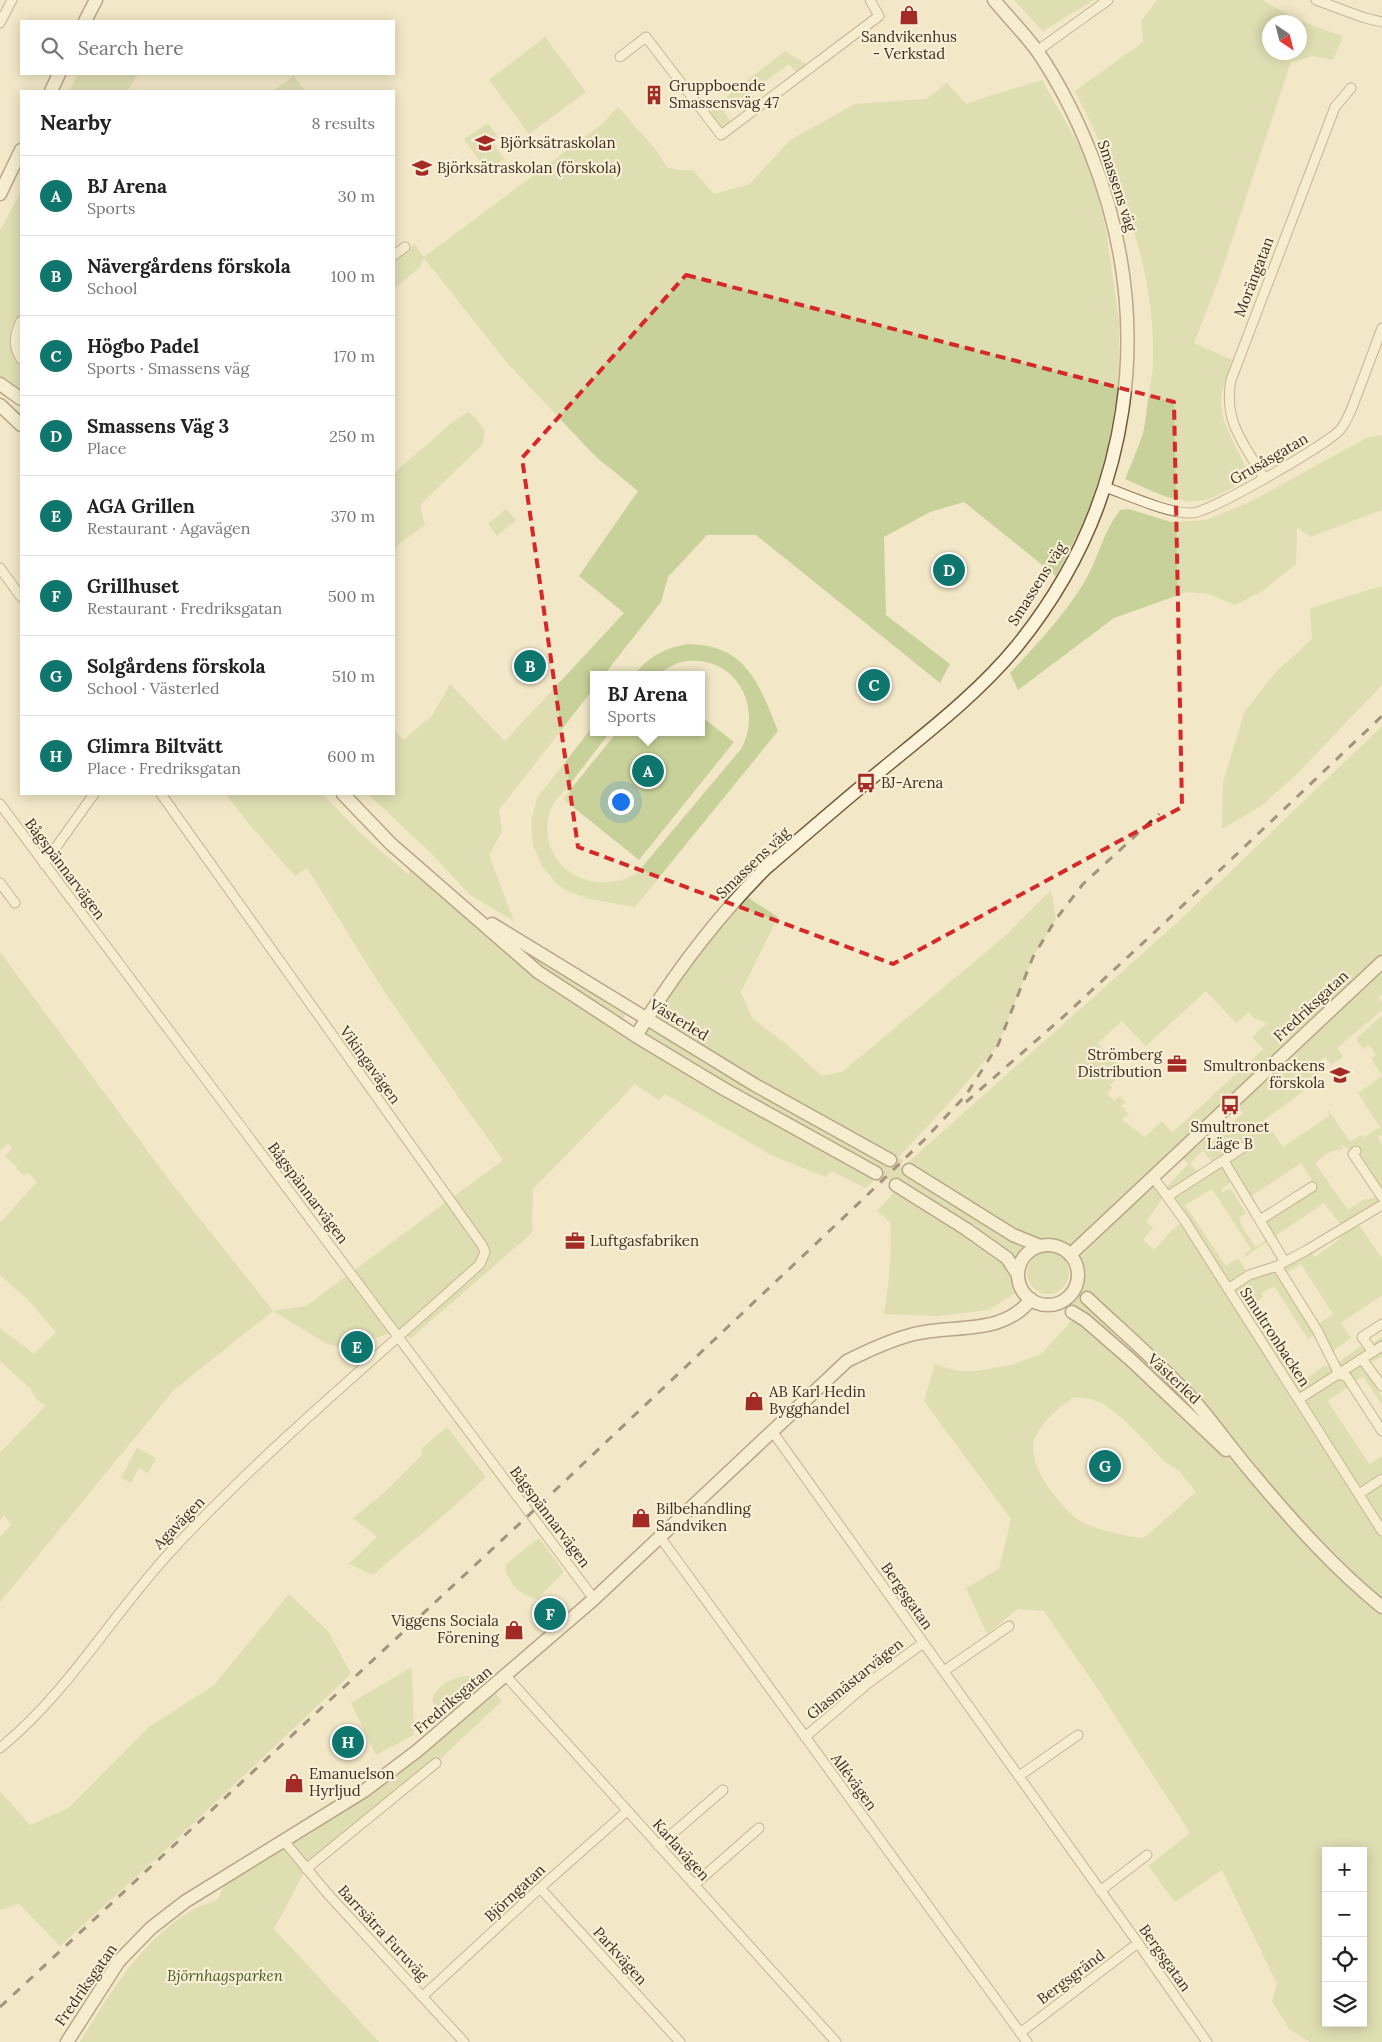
<!DOCTYPE html>
<meta charset="utf-8">
<style>
body{margin:0;font-family:Lora,serif;background:#f2f2f2;color:#222}
.controls{position:absolute;right:15px;bottom:15px;display:grid;overflow:hidden;border-radius:0px;box-shadow:0 2px 12px #0003}
.controls button{width:45px;height:45px;display:grid;place-items:center;padding:0;border:0;border-bottom:1px solid #e0e0e0;background:#fff;color:#222;font:25px sans-serif}
.compass{position:absolute;left:1262px;top:15px;width:45px;height:45px;border-radius:50%;background:#fff;box-shadow:0 2px 12px #0003;rotate:145deg}
.you{position:absolute;left:620px;top:801px;width:18px;height:18px;margin:-12px;border:4px solid #fff;border-radius:50%;background:#1a73e8;box-shadow:0 0 0 8px #1a73e833}
.badge{display:grid;place-items:center;width:32px;height:32px;border-radius:50%;background:#0f766e;color:#fff;font-size:16px;font-weight:700}
.pin{position:absolute;translate:-50% -50%;border:2px solid #fff;box-shadow:0 1px 5px #0006}
.popup{position:absolute;left:590px;top:671px;width:115px;height:65px;box-sizing:border-box;display:grid;place-content:center;border-radius:0px;background:#fff;filter:drop-shadow(0 1px 4px #0005);font-size:16px;white-space:nowrap;color:#767676}
.popup b{font-size:19px;color:#222}
.popup::after{content:'';position:absolute;left:50%;top:100%;margin-left:-10px;border:10px solid transparent;border-top-color:#fff}
.list{margin:0;padding:0;list-style:none}
h2{display:flex;justify-content:space-between;align-items:center;height:65px;margin:0;padding:0 20px;font-size:21px}
h2 small{font-size:16px;font-weight:400;color:#767676}
.list li{display:grid;grid-template-columns:32px 1fr auto;gap:15px;align-items:center;box-sizing:border-box;height:80px;padding:0 20px;border-top:1px solid #e0e0e0}
.list b{display:block;font-size:19px;white-space:nowrap}
.list p{margin:0;font-size:16px;white-space:nowrap;color:#767676}
.list em{font-size:16px;font-style:normal;color:#767676}
.icon{flex:none;width:28px;height:28px;fill:none;stroke:currentColor;stroke-width:2;stroke-linecap:round;stroke-linejoin:round}
.map{position:relative;flex:none;width:1382px;height:2042px;overflow:hidden}
.search{position:absolute;background:#fff;box-shadow:0 2px 12px #0003;left:20px;top:20px;width:375px;height:55px;display:flex;align-items:center;gap:12px;box-sizing:border-box;padding:0 18px;border-radius:0px;color:#767676;font-size:19px}
.panel{position:absolute;background:#fff;box-shadow:0 2px 12px #0003;left:20px;top:90px;width:375px;height:705px;border-radius:0px}
.map>svg:first-child{display:block}
.green{fill:#c8d199;fill-rule:evenodd}
.lines{fill:none;stroke-linecap:round;stroke-linejoin:round}
.secondary-tunnel{stroke:#cec2a5;stroke-width:12;stroke-dasharray:12 6;stroke-linecap:butt}
.street-casing{stroke:#8f795a;stroke-width:11}
.secondary-casing{stroke:#71593d;stroke-width:15}
.street{stroke:#fbf3da;stroke-width:9}
.secondary{stroke:#fbf3da;stroke-width:12}
.rail{stroke:#3e2f1f;stroke-width:3;stroke-dasharray:9 9;stroke-linecap:butt}
.marked{fill:none;stroke:#d62828;stroke-width:4;stroke-dasharray:10 6;stroke-linejoin:round}
.labels{text-anchor:middle;stroke-width:4.5;stroke-linejoin:round;paint-order:stroke}
.poi-label{font-size:15px;fill:#3e2f1f;stroke:#f8f0d6;text-anchor:start}
.street-label{font-size:15px;fill:#3e2f1f;stroke:#f8f0d6}
.park-label{font-size:15px;font-style:italic;fill:#4b5c24;stroke:#f8f0d6}
</style>
<div class="map">
<svg width="1382" height="2042" viewBox="0 0 1382 2042">
<rect width="100%" height="100%" fill="#f2e7c6"/>
<path class="green" d="M1014,0H1094L1043,31Z
M1157,0H1263C1288,17 1315,27 1343,36L1333,60L1313,56L1291,62L1221,273L1194,343L1233,360C1228,373 1222,387 1221,401C1220,422 1242,459 1252,477C1240,483 1227,491 1214,497C1184,510 1153,491 1125,479C1131,464 1138,449 1143,433C1146,422 1146,410 1148,399C1150,387 1153,374 1153,362C1156,265 1117,175 1075,91L1143,42L1141,21ZM1300,22V52H1270V22Z
M545,37L586,92L529,134L489,80Z
M785,51L811,67L799,76L789,64L724,112L734,126L730,129L713,124L706,116L731,93Z
M78,74H138L128,91H69Z
M294,76L305,91H272Z
M1042,80L1090,165L1106,230L1119,320V384L1107,452L1089,512L1056,576L964,502L930,512L884,537L886,615L950,664L940,683L756,535H707L668,577L661,602L604,675H594V688L499,810L502,831L489,855L514,921L470,895L431,853L368,794H394V729L403,740L432,716L450,684L505,741L624,613L579,576L638,491L596,457L509,365L424,258L419,268L394,289V259L415,244L424,257L601,125L618,107L656,150L667,167L677,170H693L714,194L750,184L790,140L855,104L926,99L947,83L966,104C992,94 1016,89 1042,80Z
M488,123L499,139L493,143L504,159L486,171L464,139Z
M21,191V315L13,331L21,359V399L0,384V231Z
M468,412L475,417L485,431L483,444L420,505L425,525L400,543L394,550V473L455,420Z
M1382,435V510L1310,537L1297,527L1296,564L1261,592L1235,605L1209,594L1187,592L1114,618L1018,690L1010,673C1037,644 1066,614 1086,579C1099,556 1104,530 1120,510L1129,509L1171,522L1206,520L1252,501L1366,438Z
M506,509L516,520L497,536L488,524Z
M1382,586V685L1295,776L1261,806L1222,829L1223,782L1244,713L1274,674L1312,639L1310,608Z
M688,644C747,645 759,684 778,731L635,907L589,899L567,891L557,884L542,866L533,845L531,822L537,798L594,725V732H610C597,749 583,767 570,784C563,793 553,801 550,812C534,865 592,900 637,873L741,749C763,709 738,657 688,661C675,662 668,669 657,674C651,677 640,675 634,675C649,656 665,648 688,644Z
M702,717L734,742L639,860L563,799L617,732H702Z
M1382,726V994L1378,998L1382,1002V1010L1337,1048L1343,1057L1331,1065L1325,1057L1317,1063V1064L1312,1069L1318,1078L1307,1086L1308,1088L1264,1120L1283,1147L1329,1116L1328,1109L1350,1142L1361,1135L1363,1138L1380,1127L1358,1093L1382,1076L1371,1058L1376,1055L1369,1045L1363,1049L1356,1039L1381,1016L1382,1018V1135L1378,1137L1382,1145V1205L1344,1229L1324,1203L1246,1256L1244,1254L1251,1249L1212,1189L1185,1205L1226,1266L1238,1258L1249,1275L1277,1266L1316,1334L1308,1339L1274,1286L1262,1293L1263,1297L1249,1306L1301,1382L1325,1365L1327,1367L1336,1364L1361,1346L1367,1355L1377,1349L1373,1343L1382,1337V1356L1368,1364L1371,1370L1367,1373L1382,1397V1405L1363,1376L1328,1401L1369,1464L1382,1456V2042H1310L1289,2029L1272,2001L1277,1984L1222,1870L1175,1902L1148,1866L1190,1833L1097,1688L1044,1611L1018,1609L987,1634L966,1588L999,1569L1011,1519L924,1401L935,1364L958,1371H977L1011,1365L1041,1354L1077,1315L1054,1304C1073,1298 1081,1281 1075,1263L1133,1203L1070,1255C1048,1235 1022,1247 1018,1275L1013,1265L917,1197L880,1175L866,1188L831,1171L826,1177L773,1156L665,1094L659,1100L634,1084L620,1100L533,1189L532,1233L410,1339L403,1330L367,1340L360,1332L342,1348L327,1344L273,1311L174,1390L0,1602V1537L11,1525L4,1515L0,1521V1453L45,1406L36,1399L30,1388L0,1361V1328L34,1354L56,1332L28,1300L0,1275V1223L37,1182L28,1173L24,1176L16,1169L17,1167L5,1156L12,1148L8,1143L0,1151V952L169,1180L273,1311L306,1306L503,1160L385,993L307,868L295,876L249,824L226,794H323L360,833L409,875V860L457,901L629,1009L619,1025L636,1036L743,892L753,901L778,917L741,992L752,1018L787,1045L822,1076L842,1072L1004,937L1051,890L1056,919L1033,957L998,1045L950,1102L894,1162L903,1167L1179,921ZM1206,991L1236,1023L1249,1012L1254,1018L1267,1023L1252,1037L1263,1049L1172,1133L1162,1121L1145,1137L1122,1120L1129,1114L1121,1106L1126,1102L1120,1096L1114,1101L1107,1093L1112,1088L1110,1085L1124,1071L1098,1043L1122,1021L1146,1046ZM1233,1102L1243,1113L1210,1143L1200,1133ZM1341,1144L1350,1150L1355,1146L1365,1162L1360,1165L1377,1197L1363,1200L1348,1210L1315,1163L1330,1152L1343,1149ZM1174,1150L1188,1164L1164,1190L1153,1177ZM1203,1150L1215,1166L1198,1173L1190,1163ZM1301,1163L1312,1180L1309,1182L1312,1186L1260,1220L1270,1238L1255,1247L1240,1223L1241,1221L1239,1218L1246,1213L1230,1188L1223,1192L1221,1189L1235,1180L1247,1199ZM1164,1191L1184,1221L1174,1228L1154,1250L1143,1240L1153,1227L1146,1222L1161,1200ZM1074,1397L1091,1399L1104,1404L1125,1421L1165,1462L1179,1471L1196,1492C1178,1507 1162,1524 1143,1538C1128,1537 1088,1528 1077,1519C1058,1503 1025,1465 1035,1438C1042,1420 1059,1408 1074,1397ZM1326,1851H1363V2023H1326Z
M894,1192L968,1237L1003,1261L1008,1268L1016,1293L989,1310L937,1316L884,1314C889,1283 892,1254 890,1222L877,1211Z
M1359,1225L1382,1258V1295L1341,1323L1351,1338L1329,1354L1315,1327L1333,1314L1301,1264L1285,1274L1280,1265L1309,1249L1315,1257L1340,1239L1339,1237Z
M1027 1273a21 21 0 1 1 42 0a21 21 0 1 1-42 0Z
M447,1427L486,1477C450,1512 410,1542 373,1575L349,1564L377,1537L353,1518L384,1493L423,1454L420,1450Z
M137,1448L156,1458L148,1473L139,1468L131,1483L121,1477Z
M539,1538L564,1572L537,1599C520,1596 507,1582 505,1565Z
M289,1594L328,1631L351,1674L148,1866L60,1946L19,1904L0,1910V1791L30,1825L69,1808L149,1727L214,1685Z
M412,1667L414,1735L376,1755L351,1703Z
M467,1676L480,1677L488,1685L445,1721L436,1710L432,1699C440,1683 450,1679 467,1676Z
M491,1689L502,1701L436,1763L306,1869L274,1929L379,2042H80C110,1993 141,1941 192,1910C199,1906 209,1903 217,1900L230,1874L341,1806Z"/>
<g class="lines">
<path class="secondary-tunnel" d="M890,1160L909,1170
M876,1173L896,1185"/>
<defs>
<path id="street" d="M1316,0L1365,18L1382,22
M0,23L12,0
M1037,51L1108,0
M620,57L646,37L721,135L879,16L870,0
M394,255L405,247
M21,321C15,334 12,345 21,359
M1264,478C1244,443 1223,422 1231,380L1335,107L1351,88
M1105,487C1128,495 1168,514 1192,513C1211,512 1326,445 1340,430C1349,419 1353,405 1358,392C1366,371 1374,350 1382,328
M0,568L21,597
M0,804L594,1599
M44,864L94,794
M0,883L15,903
M1356,1151L1353,1154L1382,1197
M1224,1161L1285,1262
M1153,1177L1185,1221L1382,1531
M1168,1196L1244,1147
M1260,1220L1312,1187
M1277,1266L1317,1330L1339,1374L1347,1377L1382,1431
M1228,1289L1249,1275L1277,1266L1307,1250L1382,1205
M1373,1352L1362,1337L1382,1324
M1362,1359L1382,1386
M1299,1399L1382,1346
M772,1431L1138,1943L1207,2042
M1359,1494L1382,1479
M660,1537L1027,2042
M944,1671L1009,1626
M506,1676L836,2042
M805,1737L867,1684L923,1643
M0,1748C69,1692 113,1613 173,1549C268,1447 377,1357 480,1264L485,1252L482,1245L161,794
M1019,1776L1078,1735
M284,1841L327,1893L464,2042
M658,1846L723,1790
M306,1869L436,1763
M694,1885L759,1828
M540,1888L680,2042
M1100,1891L1147,1855
M423,1996L540,1888L627,1811
M1020,2033L1138,1943"/>
<path id="secondary" d="M85,21L96,0
M51,91L59,74
M0,194L21,150
M0,384L21,399
M0,405L21,425
M343,794L391,844L538,972L636,1036L724,1089L876,1173
M492,924L755,1085L890,1160
M636,1036C673,975 715,919 766,868C807,833 848,797 890,763C934,727 981,690 1017,646C1132,504 1158,324 1091,154C1077,119 1059,83 1038,52C1025,34 1008,17 994,0
M909,1170L1013,1235L1040,1246
M896,1185L966,1229L1007,1258L1018,1275
M1018 1275a30 30 0 1 1 60 0a30 30 0 1 1-60 0Z
M1070,1255L1382,962
M1087,1298C1124,1333 1162,1365 1196,1403C1216,1426 1233,1451 1253,1474C1293,1522 1334,1568 1382,1607
M1072,1312L1085,1320L1131,1360L1226,1450
M67,2042L119,1961L151,1928L186,1901L364,1791L417,1751L594,1599L847,1361C869,1350 890,1340 914,1334C953,1324 1004,1336 1031,1299"/>
</defs>
<use href="#street" class="street-casing"/>
<use href="#secondary" class="secondary-casing"/>
<use href="#street" class="street"/>
<use href="#secondary" class="secondary"/>
<path class="rail" d="M966,1102L1063,1017L1158,929L1382,716
M0,2007L530,1514L861,1201L925,1139L966,1095L998,1045L1033,957L1056,919L1083,884L1159,814"/>
</g>
<path d="M0 0H1382V2042H0ZM686,275L1174,402L1182,807L893,964L578,847L522,458Z" fill="#f2e7c6" fill-opacity=".55" fill-rule="evenodd"/>
<path class="marked" d="M686,275L1174,402L1182,807L893,964L578,847L522,458Z"/>
<defs>
<symbol id="shop-bare" viewBox="-9 -9 18 18"><path d="M-5-2.5h2.3a2.7 3.5 0 0 1 5.4 0H5L5.5 6h-11ZM-1.5-2.5h3a1.5 2.3 0 0 0-3 0Z" fill="#a32a25" stroke="#f8f0d6" stroke-width="2.5" paint-order="stroke"/></symbol>
<symbol id="building-bare" viewBox="-9 -9 18 18"><path d="M-4-6H4V6H1V3H-1V6H-4ZM-2.5-4.3h1.7v1.8h-1.7ZM.8-4.3h1.7v1.8H.8ZM-2.5-1h1.7V.8h-1.7ZM.8-1h1.7V.8H.8Z" fill="#a32a25" stroke="#f8f0d6" stroke-width="2.5" paint-order="stroke"/></symbol>
<symbol id="school-bare" viewBox="-9 -9 18 18"><path d="M0-5L7-2L0 1L-7-2ZM-4 1L0 2.5L4 1V4Q0 6-4 4Z" fill="#a32a25" stroke="#f8f0d6" stroke-width="2.5" paint-order="stroke"/></symbol>
<symbol id="bus-bare" viewBox="-9 -9 18 18"><path d="M-5-6H5V4H4V6H2V4H-2V6H-4V4H-5ZM-3.5-4V0h7V-4ZM-3.5 1.2v1.5H-2V1.2ZM2 1.2v1.5H3.5V1.2Z" fill="#a32a25" stroke="#f8f0d6" stroke-width="2.5" paint-order="stroke"/></symbol>
<symbol id="office-bare" viewBox="-9 -9 18 18"><path d="M-6-3h4V-5.5h4V-3h4V5H-6ZM-1-4.5V-3h2v-1.5ZM-6 0V1H6V0Z" fill="#a32a25" stroke="#f8f0d6" stroke-width="2.5" paint-order="stroke"/></symbol>
</defs>
<g fill-rule="evenodd">
<use href="#shop-bare" x="895" y="1" width="28" height="28"/>
<use href="#building-bare" x="640" y="81" width="28" height="28"/>
<use href="#school-bare" x="471" y="129" width="28" height="28"/>
<use href="#school-bare" x="408" y="154" width="28" height="28"/>
<use href="#bus-bare" x="852" y="769" width="28" height="28"/>
<use href="#office-bare" x="1163" y="1050" width="28" height="28"/>
<use href="#school-bare" x="1326" y="1061" width="28" height="28"/>
<use href="#bus-bare" x="1216" y="1091" width="28" height="28"/>
<use href="#office-bare" x="561" y="1227" width="28" height="28"/>
<use href="#shop-bare" x="740" y="1387" width="28" height="28"/>
<use href="#shop-bare" x="627" y="1504" width="28" height="28"/>
<use href="#shop-bare" x="500" y="1616" width="28" height="28"/>
<use href="#shop-bare" x="280" y="1769" width="28" height="28"/>
</g>
<g class="labels">
<g class="poi-label">
<text x="909" y="42" text-anchor="middle">Sandvikenhus<tspan x="909" dy="17">- Verkstad</tspan></text>
<text x="669" y="91">Gruppboende<tspan x="669" dy="17">Smassensväg 47</tspan></text>
<text x="500" y="148">Björksätraskolan</text>
<text x="437" y="173">Björksätraskolan (förskola)</text>
<text x="881" y="788">BJ-Arena</text>
<text x="1162" y="1060" text-anchor="end">Strömberg<tspan x="1162" dy="17">Distribution</tspan></text>
<text x="1325" y="1071" text-anchor="end">Smultronbackens<tspan x="1325" dy="17">förskola</tspan></text>
<text x="1230" y="1132" text-anchor="middle">Smultronet<tspan x="1230" dy="17">Läge B</tspan></text>
<text x="590" y="1246">Luftgasfabriken</text>
<text x="769" y="1397">AB Karl Hedin<tspan x="769" dy="17">Bygghandel</tspan></text>
<text x="656" y="1514">Bilbehandling<tspan x="656" dy="17">Sandviken</tspan></text>
<text x="499" y="1626" text-anchor="end">Viggens Sociala<tspan x="499" dy="17">Förening</tspan></text>
<text x="309" y="1779">Emanuelson<tspan x="309" dy="17">Hyrljud</tspan></text>
</g>
<g class="street-label">
<text transform="translate(1117 186) rotate(72)" y="5">Smassens väg</text>
<text transform="translate(1254 277) rotate(-69)" y="5">Morängatan</text>
<text transform="translate(1269 459) rotate(-30)" y="5">Grusåsgatan</text>
<text transform="translate(1037 584) rotate(-58)" y="5">Smassens väg</text>
<text transform="translate(753 863) rotate(-44)" y="5">Smassens väg</text>
<text transform="translate(65 869) rotate(53)" y="5">Bågspännarvägen</text>
<text transform="translate(1311 1006) rotate(-43)" y="5">Fredriksgatan</text>
<text transform="translate(679 1020) rotate(31)" y="5">Västerled</text>
<text transform="translate(370 1065) rotate(54)" y="5">Vikingavägen</text>
<text transform="translate(308 1193) rotate(53)" y="5">Bågspännarvägen</text>
<text transform="translate(1275 1337) rotate(57)" y="5">Smultronbacken</text>
<text transform="translate(1174 1379) rotate(43)" y="5">Västerled</text>
<text transform="translate(550 1517) rotate(53)" y="5">Bågspännarvägen</text>
<text transform="translate(179 1523) rotate(-46)" y="5">Agavägen</text>
<text transform="translate(907 1596) rotate(55)" y="5">Bergsgatan</text>
<text transform="translate(855 1679) rotate(-39)" y="5">Glasmästarvägen</text>
<text transform="translate(453 1700) rotate(-40)" y="5">Fredriksgatan</text>
<text transform="translate(854 1782) rotate(54)" y="5">Allévägen</text>
<text transform="translate(681 1850) rotate(48)" y="5">Karlavägen</text>
<text transform="translate(515 1893) rotate(-43)" y="5">Björngatan</text>
<text transform="translate(383 1933) rotate(47)" y="5">Barrsätra Furuväg</text>
<text transform="translate(620 1956) rotate(48)" y="5">Parkvägen</text>
<text transform="translate(1165 1958) rotate(55)" y="5">Bergsgatan</text>
<text transform="translate(1071 1977) rotate(-37)" y="5">Bergsgränd</text>
<text transform="translate(86 1985) rotate(-55)" y="5">Fredriksgatan</text>
</g>
<g class="park-label">
<text x="225" y="1981">Björnhagsparken</text>
</g>
</g>
</svg>
<div class="controls">
<button>+</button>
<button>−</button>
<button><svg class="icon" aria-label="locate" viewBox="0 0 24 24"><circle cx="12" cy="12" r="6"/><path d="M12 2v4M12 18v4M2 12h4M18 12h4"/></svg></button>
<button><svg class="icon" aria-label="layers" viewBox="0 0 24 24"><path d="M12 4l9 5-9 5-9-5zM3 14l9 5 9-5"/></svg></button>
</div>
<svg class="compass" viewBox="-18 -18 36 36"><path d="M0-13l5 13h-10z" fill="#e53935"/><path d="M0 13l5-13h-10z" fill="#767676"/></svg>
<div class="you"></div>
<div class="pin badge" style="left:648px;top:771px">A</div>
<div class="popup"><b>BJ Arena</b>Sports</div>
<div class="pin badge" style="left:530px;top:666px">B</div>
<div class="pin badge" style="left:874px;top:685px">C</div>
<div class="pin badge" style="left:949px;top:570px">D</div>
<div class="pin badge" style="left:357px;top:1347px">E</div>
<div class="pin badge" style="left:550px;top:1614px">F</div>
<div class="pin badge" style="left:1105px;top:1466px">G</div>
<div class="pin badge" style="left:348px;top:1742px">H</div>
<div class="search"><svg class="icon" aria-label="search" viewBox="0 0 24 24"><circle cx="10" cy="10" r="6"/><path d="M15 15l6 6"/></svg>Search here</div>
<section class="panel">
<h2>Nearby<small>8 results</small></h2>
<ul class="list">
<li><span class="badge">A</span><div><b>BJ Arena</b><p>Sports</p></div><em>30 m</em></li>
<li><span class="badge">B</span><div><b>Nävergårdens förskola</b><p>School</p></div><em>100 m</em></li>
<li><span class="badge">C</span><div><b>Högbo Padel</b><p>Sports · Smassens väg</p></div><em>170 m</em></li>
<li><span class="badge">D</span><div><b>Smassens Väg 3</b><p>Place</p></div><em>250 m</em></li>
<li><span class="badge">E</span><div><b>AGA Grillen</b><p>Restaurant · Agavägen</p></div><em>370 m</em></li>
<li><span class="badge">F</span><div><b>Grillhuset</b><p>Restaurant · Fredriksgatan</p></div><em>500 m</em></li>
<li><span class="badge">G</span><div><b>Solgårdens förskola</b><p>School · Västerled</p></div><em>510 m</em></li>
<li><span class="badge">H</span><div><b>Glimra Biltvätt</b><p>Place · Fredriksgatan</p></div><em>600 m</em></li>
</ul>
</section>
</div>
